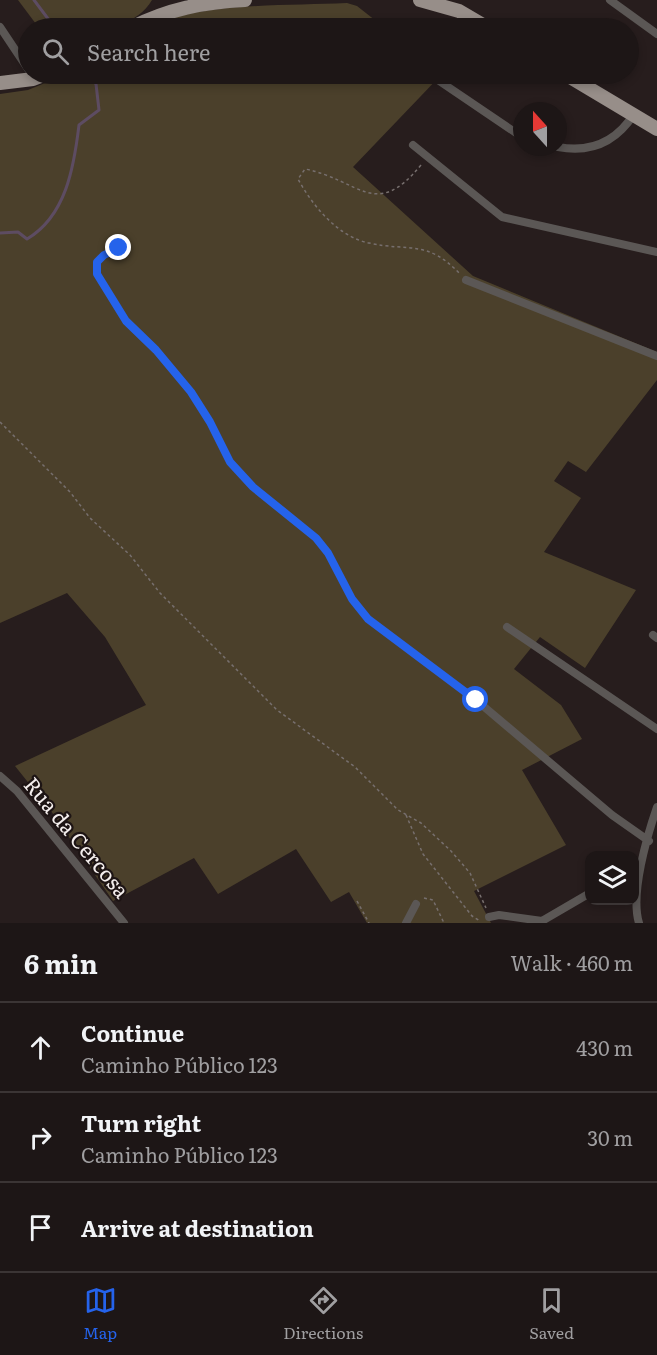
<!DOCTYPE html>
<meta charset="utf-8">
<style>
body{margin:0;font-family:Literata,serif;background:#2a2323;color:#f1f3f6}
.controls{position:absolute;right:18px;bottom:18px;display:grid;overflow:hidden;border-radius:12px;box-shadow:0 3px 9px #0003}
.controls button{width:54px;height:54px;display:grid;place-items:center;padding:0;border:0;border-bottom:2px solid #3b3535;background:#1d1616;color:#f1f3f6;font:30px sans-serif}
.compass{position:absolute;left:513px;top:102px;width:54px;height:54px;border-radius:50%;background:#1d1616;box-shadow:0 3px 9px #0003;rotate:339deg}
.stop{position:absolute;width:18px;height:18px;margin:-14px;border:4px solid #2563eb;border-radius:50%;background:#fff}
.stop.end{background:#2563eb;border-color:#fff;box-shadow:0 2px 6px #0008}
.list{margin:0;padding:0;list-style:none}
h2{display:flex;justify-content:space-between;align-items:center;height:78px;margin:0;padding:0 24px;font-size:26px}
h2 small{font-size:20px;font-weight:400;color:#a09fa1}
.list li{display:grid;grid-template-columns:39px 1fr auto;gap:18px;align-items:center;box-sizing:border-box;height:90px;padding:0 24px;border-top:2px solid #3b3535}
.list b{display:block;font-size:22px;white-space:nowrap}
.list p{margin:0;font-size:20px;white-space:nowrap;color:#a09fa1}
.list em{font-size:20px;font-style:normal;color:#a09fa1}
.icon{flex:none;width:33px;height:33px;fill:none;stroke:currentColor;stroke-width:2;stroke-linecap:round;stroke-linejoin:round}
.map{position:relative;flex:none;width:657px;height:923px;overflow:hidden}
.search{position:absolute;background:#1d1616;box-shadow:0 3px 9px #0003;left:18px;right:18px;top:18px;height:66px;display:flex;align-items:center;gap:15px;box-sizing:border-box;padding:0 21px;border-radius:33px;color:#a09fa1;font-size:22px}
.sheet{height:348px;background:#1d1616}
nav{display:flex;justify-content:space-around;align-items:center;box-sizing:border-box;height:84px;border-top:2px solid #3b3535;background:#1d1616;font-size:16px;color:#a09fa1}
nav a{display:grid;justify-items:center;gap:3px}
nav .on{color:#2563eb}
.map>svg:first-child{display:block}
.green{fill:#4b402b}
.lines{fill:none;stroke-linecap:round;stroke-linejoin:round}
.stream{stroke:#5d4c62;stroke-width:3}
.path{stroke:#776f6e;stroke-width:1.5;stroke-dasharray:3 3;stroke-linecap:butt}
.street{stroke:#5b5755;stroke-width:8}
.primary{stroke:#978e89;stroke-width:14}
.route{stroke:#2563eb;stroke-width:8}
.labels{text-anchor:middle;stroke-width:4.5;stroke-linejoin:round;paint-order:stroke}
.street-label{font-size:21px;fill:#f4eeed;stroke:#1d1414}
</style>
<div class="map">
<svg width="657" height="923" viewBox="0 0 657 923">
<rect width="100%" height="100%" fill="#271d1d"/>
<path class="green" d="M18,0H152C129,38 76,28 39,28Z
M347,3L357,6L385,28H144C200,2 285,6 347,3Z
M67,74H442L353,167L473,276L657,352V380L586,472L568,461L554,481L581,498L544,552L636,590L585,668L540,637L514,669L561,705L582,739L522,770L566,845L474,891L491,923H367L349,892L331,902L296,849L218,894L194,858L113,901L51,811L15,766L146,705L105,637L67,593L0,623V94L28,90Z"/>
<g class="lines">
<path class="stream" d="M34,0L55,28
M0,233L18,232L27,239C66,216 74,167 79,125L99,110L96,84L88,74"/>
<path class="path" d="M421,165C375,221 360,180 305,169L298,179C312,205 338,237 369,243C409,252 427,239 460,274
M131,245L104,255L97,262V274L126,321L156,350L191,392L210,422L230,461L253,487L316,538L328,553L352,599L368,619L468,695
M0,422L70,492L90,518L130,555L160,593L277,710L355,767L398,810L421,823L451,851L470,873L486,908
M406,815L423,854L472,916L480,921
M424,898L433,900L444,923
M357,901L369,923"/>
<path class="street" d="M610,0L657,34
M0,27L28,69
M429,74L522,137
M413,145L502,217L657,252
M558,147C590,153 616,142 634,114
M466,280L657,356
M507,627L657,729
M653,635L657,638
M476,700L612,815L649,841
M0,776L17,791L124,923
M489,917L499,915L542,921L590,893
M406,923L416,904
M639,923C630,894 647,836 657,807"/>
<path class="primary" d="M420,0L459,11L488,28
M131,28C168,9 204,2 245,0
M565,74L657,129
M0,83L33,79L46,74"/>
</g>
<g class="lines">
<path class="route" d="M119,248L104,255L97,262V274L126,321L156,350L191,392L210,422L230,462L253,487L316,538L328,553L352,599L368,619L476,700"/>
</g>
<g class="labels">
<g class="street-label">
<text transform="translate(76 838) rotate(50)" y="7">Rua da Cercosa</text>
</g>
</g>
</svg>
<div class="controls">
<button><svg class="icon" aria-label="layers" viewBox="0 0 24 24"><path d="M12 4l9 5-9 5-9-5zM3 14l9 5 9-5"/></svg></button>
</div>
<svg class="compass" viewBox="-18 -18 36 36"><path d="M0-13l5 13h-10z" fill="#e53935"/><path d="M0 13l5-13h-10z" fill="#a09fa1"/></svg>
<div class="stop" style="left:476px;top:700px"></div>
<div class="stop end" style="left:119px;top:248px"></div>
<div class="search"><svg class="icon" aria-label="search" viewBox="0 0 24 24"><circle cx="10" cy="10" r="6"/><path d="M15 15l6 6"/></svg>Search here</div>
</div>
<section class="sheet">
<h2>6 min<small>Walk · 460 m</small></h2>
<ul class="list">
<li><svg class="icon" aria-label="ahead" viewBox="0 0 24 24"><path d="M12 20V5M6 11l6-6 6 6"/></svg><div><b>Continue</b><p>Caminho Público 123</p></div><em>430 m</em></li>
<li><svg class="icon" aria-label="right" viewBox="0 0 24 24"><path d="M7 20v-9h11M14 6l5 5-5 5"/></svg><div><b>Turn right</b><p>Caminho Público 123</p></div><em>30 m</em></li>
<li><svg class="icon" aria-label="arrive" viewBox="0 0 24 24"><path d="M6 21V4h12l-3 4 3 4H6"/></svg><div><b>Arrive at destination</b></div></li>
</ul>
</section>
<nav>
<a class="on"><svg class="icon" aria-label="map" viewBox="0 0 24 24"><path d="M3 6l6-2 6 2 6-2v14l-6 2-6-2-6 2zM9 4v14M15 6v14"/></svg>Map</a>
<a><svg class="icon" aria-label="directions" viewBox="0 0 24 24"><path d="M12 3l9 9-9 9-9-9zM9 14v-3h6M13 9l2 2-2 2"/></svg>Directions</a>
<a><svg class="icon" aria-label="saved" viewBox="0 0 24 24"><path d="M7 4h10v16l-5-4-5 4z"/></svg>Saved</a>
</nav>
